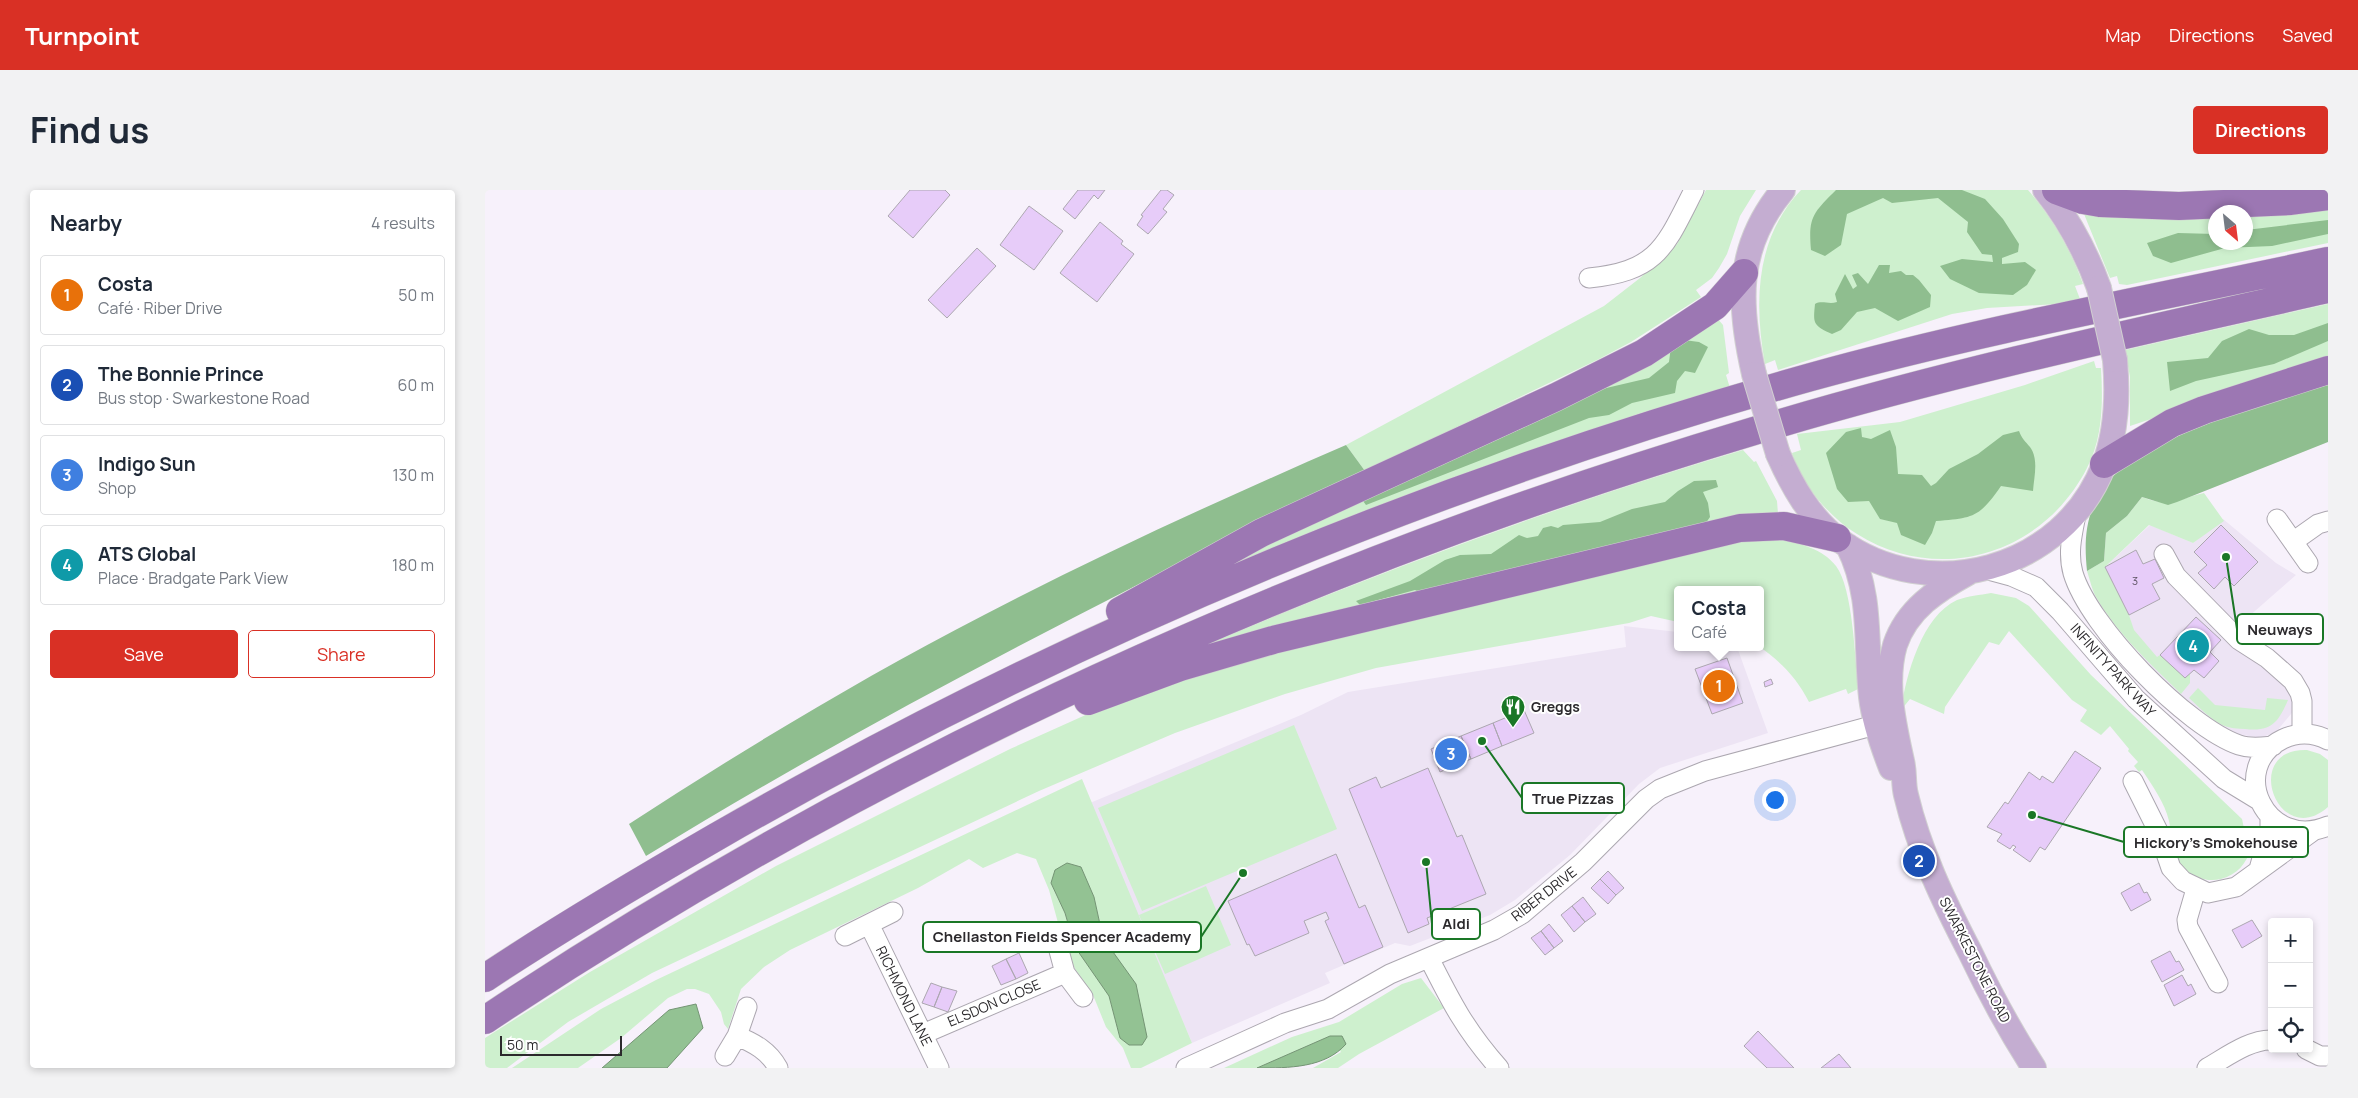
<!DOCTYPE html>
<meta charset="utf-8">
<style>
body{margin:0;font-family:Manrope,sans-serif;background:#f2f2f3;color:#1f2937}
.controls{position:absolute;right:15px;bottom:15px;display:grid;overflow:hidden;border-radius:5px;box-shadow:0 2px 8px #0003}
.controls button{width:45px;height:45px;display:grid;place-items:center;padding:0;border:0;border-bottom:1px solid #e0e1e3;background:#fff;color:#1f2937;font:25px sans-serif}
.compass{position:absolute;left:1723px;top:15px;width:45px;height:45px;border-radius:50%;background:#fff;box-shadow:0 2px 8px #0003;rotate:152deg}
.scale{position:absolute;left:15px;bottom:12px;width:122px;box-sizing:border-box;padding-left:5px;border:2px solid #2c2a2d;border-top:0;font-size:14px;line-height:18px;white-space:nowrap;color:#2c2a2d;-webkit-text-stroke:4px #fff;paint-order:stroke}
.you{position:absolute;left:1289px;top:609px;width:18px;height:18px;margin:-12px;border:4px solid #fff;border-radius:50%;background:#1a73e8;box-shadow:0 0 0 8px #1a73e833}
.badge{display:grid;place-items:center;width:32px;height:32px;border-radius:50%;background:#d93025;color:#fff;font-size:16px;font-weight:700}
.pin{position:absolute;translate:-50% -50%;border:2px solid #fff;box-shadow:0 1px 5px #0006}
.popup{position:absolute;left:1189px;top:396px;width:90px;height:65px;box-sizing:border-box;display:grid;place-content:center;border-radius:5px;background:#fff;filter:drop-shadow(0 1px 4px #0005);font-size:16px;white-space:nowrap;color:#747a83}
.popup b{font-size:19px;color:#1f2937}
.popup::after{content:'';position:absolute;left:50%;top:100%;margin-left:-10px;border:10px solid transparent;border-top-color:#fff}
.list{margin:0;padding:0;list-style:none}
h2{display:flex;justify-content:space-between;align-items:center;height:65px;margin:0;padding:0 20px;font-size:21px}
h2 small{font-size:16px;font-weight:400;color:#747a83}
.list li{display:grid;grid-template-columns:32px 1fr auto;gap:15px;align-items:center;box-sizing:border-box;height:80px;margin:0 10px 10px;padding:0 10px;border:1px solid #e0e1e3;border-radius:5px}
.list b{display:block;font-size:19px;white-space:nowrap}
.list p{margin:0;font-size:16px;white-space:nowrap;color:#747a83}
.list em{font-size:16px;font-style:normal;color:#747a83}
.actions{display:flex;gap:10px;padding:15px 20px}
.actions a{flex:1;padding:11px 0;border:1px solid #d93025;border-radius:5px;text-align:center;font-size:18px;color:#d93025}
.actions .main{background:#d93025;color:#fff}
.icon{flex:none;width:28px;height:28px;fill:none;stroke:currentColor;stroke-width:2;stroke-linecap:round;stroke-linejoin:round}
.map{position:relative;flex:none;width:1843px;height:878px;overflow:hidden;border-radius:5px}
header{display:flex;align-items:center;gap:30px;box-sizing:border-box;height:70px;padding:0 25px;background:#d93025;color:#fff}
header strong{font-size:24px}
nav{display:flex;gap:28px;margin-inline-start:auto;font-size:18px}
.intro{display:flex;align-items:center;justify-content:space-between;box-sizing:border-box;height:120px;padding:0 30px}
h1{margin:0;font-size:35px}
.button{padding:12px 22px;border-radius:5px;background:#d93025;color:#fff;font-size:18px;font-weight:700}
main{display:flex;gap:30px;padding:0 30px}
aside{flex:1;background:#fff;border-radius:5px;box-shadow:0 2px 8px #0003}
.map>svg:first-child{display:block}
.built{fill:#ede4f4}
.green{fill:#cef0ce;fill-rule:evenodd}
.forest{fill:#8fbe8f}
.water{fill:#93c293;stroke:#749474}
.building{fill:#e7ccf9;stroke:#aca7b0}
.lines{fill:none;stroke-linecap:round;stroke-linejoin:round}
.minor-casing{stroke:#aca7b0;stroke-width:21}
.major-casing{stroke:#d1d0d1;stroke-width:26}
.highway-casing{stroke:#d1d0d1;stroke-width:29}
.minor{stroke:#fff;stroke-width:19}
.major{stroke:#c4add1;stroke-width:24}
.highway{stroke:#9c77b3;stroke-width:28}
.major-bridge-casing{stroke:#d1d0d1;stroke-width:26;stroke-linecap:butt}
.major-bridge{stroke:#c4add1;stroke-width:24}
.labels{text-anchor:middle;stroke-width:4;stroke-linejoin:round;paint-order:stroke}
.number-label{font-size:11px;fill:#5b5260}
.street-label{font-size:14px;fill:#2c2a2d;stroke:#fff}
.poi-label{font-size:14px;font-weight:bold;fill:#2c2a2d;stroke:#fff;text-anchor:start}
.leader{fill:none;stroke:#1a7726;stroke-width:2}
.callout-dot{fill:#1a7726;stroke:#fff;stroke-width:2}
.callout{fill:#fff;stroke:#1a7726;stroke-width:2}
.callout-label{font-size:15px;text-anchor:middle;font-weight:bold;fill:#2c2a2d}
</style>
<header>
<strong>Turnpoint</strong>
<nav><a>Map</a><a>Directions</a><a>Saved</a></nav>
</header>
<div class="intro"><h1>Find us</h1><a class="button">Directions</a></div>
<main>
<aside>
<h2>Nearby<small>4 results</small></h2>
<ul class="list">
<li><span class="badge" style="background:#e8710a">1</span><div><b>Costa</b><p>Café · Riber Drive</p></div><em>50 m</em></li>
<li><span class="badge" style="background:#1a4fb4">2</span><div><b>The Bonnie Prince</b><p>Bus stop · Swarkestone Road</p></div><em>60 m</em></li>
<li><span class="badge" style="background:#3f7fe0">3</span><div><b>Indigo Sun</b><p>Shop</p></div><em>130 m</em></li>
<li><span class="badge" style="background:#0f9aa8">4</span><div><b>ATS Global</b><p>Place · Bradgate Park View</p></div><em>180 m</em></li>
</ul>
<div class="actions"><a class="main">Save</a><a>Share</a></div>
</aside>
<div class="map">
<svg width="1843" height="878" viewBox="0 0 1843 878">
<rect width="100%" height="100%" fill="#f7f1fb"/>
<path class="built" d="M1738,329L1791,373L1811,385L1754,435L1825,501L1791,542L1775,548L1743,542L1713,526L1657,472L1644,425L1620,377L1665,335L1708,353Z
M1139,436L1193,442V457H1252L1283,543L1175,578L1154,594L1085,665L1030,710L1005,725L925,756L910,753L840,783L845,793L707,853L605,613L816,525L863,502L1141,457Z"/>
<path class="green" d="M1221,0H1271L1255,26L1242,64L1234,78L1227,88L1211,100L1216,107L1146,152L1114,169L880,281L861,255L1119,116L1155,88L1192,54Z
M1316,0H1543C1568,29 1585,58 1598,94L1590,96L1595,109L1573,114L1502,118L1467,124L1293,180L1290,170L1280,174C1269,113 1270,48 1316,0Z
M1843,15V53L1642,95L1634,94L1632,86L1625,88L1597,19L1730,24V52H1760L1761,23Z
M1843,114V173L1762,197L1645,236V187L1640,160Z
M1232,128L1238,135L1244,183L1241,185L1245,198L1156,223L1025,268L828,341V344L724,388L721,383Z
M1609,171L1611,178H1616C1618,212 1618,247 1602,278C1558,364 1455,396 1372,344C1343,326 1318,296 1307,263L1316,260L1312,244L1415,232L1540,195Z
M1258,260L1269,272L1271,271L1292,311L1293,324L661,481C855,396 1054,321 1258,260Z
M1719,303L1739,331L1708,353L1664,335L1620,377L1644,425L1649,440L1672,467L1675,465L1705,483V493L1696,504C1666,474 1632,444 1611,407C1607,400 1605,390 1602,381L1619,371L1621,343L1642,326L1657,307C1685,318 1693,309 1719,303Z
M1282,347C1306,351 1336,356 1351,376C1368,398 1370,470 1373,499L1363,504L1361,499L1324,512C1312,488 1297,473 1275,457V400H1193V432L1166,426L1144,433L891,478L800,504L690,543L554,601L167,783L83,832L22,878H0V848L105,782L291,676L525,559L605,523L651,505L743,475L1189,363Z
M1506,403L1531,408L1544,416L1606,485L1757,629L1760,643L1757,653L1772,654L1771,659L1766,658C1761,674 1753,684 1736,689C1712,695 1690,676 1685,654C1684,646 1686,638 1684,631C1680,613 1667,595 1657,580L1654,582L1649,576L1653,572L1643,561L1644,559L1625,536L1616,545L1595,531L1602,520L1587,510L1524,441L1514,455L1504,452L1460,517L1459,524L1425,509L1416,520C1421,485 1437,426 1472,410C1483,406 1495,405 1506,403Z
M1713,498L1730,515L1780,520L1782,508L1803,510C1793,533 1786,542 1760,539C1753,539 1744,538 1737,535C1725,529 1714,517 1704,508Z
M809,535L852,639L657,721L613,618Z
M1822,560L1835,564L1843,570V617C1793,661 1755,558 1822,560Z
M597,589L707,853L656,878H646L638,858L621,837L608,805L590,779L578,751L564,700L551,669L532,663L498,678L484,669L433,698L305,760L279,777L256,799L243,839L239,834L236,822L224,804L210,799H202L183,808L136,848L93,878H27L116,819L171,790ZM582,673L596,677L609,707L618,748L635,848L624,806L590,757L580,723L566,693Z
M721,696L746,755L680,784L654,725Z
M936,788L959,818L874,864L853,878H828L856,862L845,846L772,878H739L807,847L854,832L917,794Z"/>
<path class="forest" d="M1351,0H1477L1500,9L1518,29L1534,54L1533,62L1517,68V74L1540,72L1551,80L1542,95L1528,105L1494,103L1465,89L1455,76L1477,69L1508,72L1507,65L1497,64L1482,42L1483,32L1453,8L1407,13L1398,8L1362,24L1356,55L1340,66L1326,60C1323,27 1328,23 1351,0Z
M1843,30V44L1787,56L1740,58L1686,73L1668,66L1662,53L1693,43L1730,44V52H1760L1761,40Z
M1394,75H1405L1404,83L1416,81L1421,85H1428L1434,90L1446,105L1445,117L1413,131L1390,118L1372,122L1356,140L1347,144C1328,135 1328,134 1330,114C1337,110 1344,115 1352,112L1350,104L1360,84L1368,99L1372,96L1367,85L1373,83L1383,94Z
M1843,133V151L1789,174L1711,191L1685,201L1682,172L1723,168L1737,151L1764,139L1784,145H1809Z
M1199,150L1214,152L1223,157L1210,183L1200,181L1192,191L1190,203L1147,213L1124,225L1104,228L881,315L878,311L1055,230L1117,199L1164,188L1184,172L1186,156Z
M1843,195V252L1692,312L1683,315L1657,307L1642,326L1621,343L1619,371L1602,381C1599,352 1600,327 1616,301C1648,249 1785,212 1843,195Z
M1376,238L1377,247L1386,249L1405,240L1411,257L1413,284L1437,285L1446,296L1451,293L1464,279L1493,264L1518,245L1534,241C1537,249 1540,251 1545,257C1554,269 1549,287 1548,301L1516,296C1494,328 1488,328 1451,331L1447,343L1440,355L1416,345L1412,333L1395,329L1384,311L1363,312L1352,299L1341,263L1361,242Z
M861,255L880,281C636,402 392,524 161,666L144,634C259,559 377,488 499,425C618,363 739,308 861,255Z
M1231,290L1233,297L1218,302L1223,313L1225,327L1218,337L940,405L930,400L875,415L871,411L925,391L960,370L975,365L1006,364L1034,345L1042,348L1053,346L1058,338L1066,336L1073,338L1078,335L1115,332L1147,319L1180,312L1193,301L1209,291Z"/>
<path class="water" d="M582,673L596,677L609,707L618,748L651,794L662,847L657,855H644L635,848L624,806L590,757L580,723L566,693L570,680Z
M211,814L218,838L182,878H117L184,820Z
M845,846H857L861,854C840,878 804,878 772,878Z"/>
<path class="building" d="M425,0H460L465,5L428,48L403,26Z
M593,0H620L613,9L609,5L590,29L578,19Z
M676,0H682L689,5L678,19L682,22L663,44L652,35L658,26L656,25Z
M544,16L578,41L549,80L515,55Z
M615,32L638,51L636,54L649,64L612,112L575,83Z
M492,58L511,76L462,128L443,110Z
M1736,335L1773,372L1749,396L1740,387L1729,399L1713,383L1722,375L1709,362Z
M1651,360L1658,374L1670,369L1679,388L1667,394L1675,409L1644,425L1620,377Z
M1711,427L1736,450L1725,462L1734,471L1719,488L1709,480L1700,488L1675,465Z
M1242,468L1258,513L1227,524L1210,479Z
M1286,489L1288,494L1280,497L1279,492Z
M1039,520L1049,543L1017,556L1008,533Z
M1008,533L1017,556L986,569L976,546Z
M976,546L986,569L955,582L946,559Z
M1590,561L1616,578L1560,660L1555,657L1545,672L1528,660L1531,657L1528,655L1525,659L1512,651L1517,644L1502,637L1520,612L1523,614L1544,582L1555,590L1557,586L1568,593Z
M943,578L972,647L977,645L1001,704L942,728L944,734L923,743L864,599L891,587L896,598Z
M851,664L874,718L880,715L898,757L859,774L840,731L844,729L841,722L819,731L824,743L770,766L764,754L762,755L743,711Z
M1123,681L1139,698L1131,705L1115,689Z
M1115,689L1131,705L1123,714L1106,698Z
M1654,693L1659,703L1662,702L1666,710L1646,721L1636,703Z
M1098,707L1111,724L1100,732L1087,716Z
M1087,716L1100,732L1089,742L1076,725Z
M1767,730L1777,746L1757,758L1747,740Z
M1064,734L1078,751L1069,758L1056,741Z
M1056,741L1069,758L1060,765L1046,748Z
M1685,761L1691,772L1694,771L1699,780L1677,792L1666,771Z
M534,763L543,783L531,789L521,769Z
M521,769L531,789L516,795L507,776Z
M1697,785L1703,796L1706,794L1711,804L1689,816L1679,795Z
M446,793L457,797L449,817L437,813Z
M457,797L472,801L463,822L449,817Z
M1273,841L1309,878H1282L1259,856Z
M1354,864L1366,878H1336Z"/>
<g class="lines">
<defs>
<path id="minor" d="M1104,88C1173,81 1180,57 1209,0
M1592,320C1588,341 1582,362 1588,383C1604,437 1702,537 1754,555C1766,559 1777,557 1788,556
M1792,329L1823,373
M1809,351L1833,334L1843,331
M1679,364L1691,386L1754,450L1782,468L1808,491L1815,503L1817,511V544
M1500,379L1526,386L1551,397L1575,421L1651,509L1739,589L1775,611
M1843,550C1829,543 1813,542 1798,549C1741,577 1781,662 1843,636
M1648,591L1674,643L1686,678L1698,691L1723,703L1751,697L1828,641
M1774,679L1785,640V627
M1711,699L1702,730L1703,737L1733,793
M384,734L454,878
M360,746L408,722
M573,757L580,783L598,807
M944,768C966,812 981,841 1014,878
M438,844L580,783
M252,846C269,853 284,861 293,878
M1821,859L1835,866H1843
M240,866L252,846L262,817
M701,878L800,833L843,819L905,784L1009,740L1037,724L1098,672L1161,609L1175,599L1220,581L1405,531
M1722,878C1740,868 1765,849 1787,850"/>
<path id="major" d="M1560,0C1584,30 1601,62 1614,98
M1269,184C1253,115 1250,58 1298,0
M1293,264C1307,296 1325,328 1354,350C1444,416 1578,381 1619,275C1632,241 1633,206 1630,170
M1363,356C1388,406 1380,454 1386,507C1389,532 1397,555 1406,578
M1483,383C1452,400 1422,419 1410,455C1399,493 1409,534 1417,571C1420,582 1418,594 1421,605C1434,660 1459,712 1485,762C1504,802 1525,841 1549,878"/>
<path id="highway" d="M1571,0L1598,10L1615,13L1694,16L1806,11L1843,6
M1619,274L1687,233L1719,220L1843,180
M635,421L776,343L1071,207L1159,163L1230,116L1259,83
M603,511L695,477L788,450L1255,338L1299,336L1352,348
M0,788C75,738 153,692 231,647C575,449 943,294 1326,187C1496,140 1670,108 1843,71
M0,830C390,570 820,375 1269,241C1457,184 1651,142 1843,99"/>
</defs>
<use href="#minor" class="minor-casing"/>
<use href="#major" class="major-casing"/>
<use href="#highway" class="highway-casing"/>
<use href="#minor" class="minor"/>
<use href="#major" class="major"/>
<use href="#highway" class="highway"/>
<defs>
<path id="major-bridge" d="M1614,98L1630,170
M1269,184L1293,264"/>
</defs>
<use href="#major-bridge" class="major-bridge-casing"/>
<use href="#major-bridge" class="major-bridge"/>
</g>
<defs>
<symbol id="restaurant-pin" viewBox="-11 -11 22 30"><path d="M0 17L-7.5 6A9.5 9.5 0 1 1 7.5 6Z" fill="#1a7726" stroke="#fff"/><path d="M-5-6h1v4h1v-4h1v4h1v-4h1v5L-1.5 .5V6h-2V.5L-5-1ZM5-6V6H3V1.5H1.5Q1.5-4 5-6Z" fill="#fff"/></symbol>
</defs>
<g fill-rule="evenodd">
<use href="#restaurant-pin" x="1014" y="503" width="28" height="38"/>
</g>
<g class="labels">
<g class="number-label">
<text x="1650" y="395">3</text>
</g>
<g class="street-label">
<text transform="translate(1628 480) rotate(48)" y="5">INFINITY PARK WAY</text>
<text transform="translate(1059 704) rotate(-38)" y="5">RIBER DRIVE</text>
<text transform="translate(1490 770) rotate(63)" y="5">SWARKESTONE ROAD</text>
<text transform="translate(419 806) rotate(64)" y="5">RICHMOND LANE</text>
<text transform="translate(509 813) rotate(-23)" y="5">ELSDON CLOSE</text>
</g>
<g class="poi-label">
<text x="1046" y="522">Greggs</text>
</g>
</g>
<path class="leader" d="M1741 367L1752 439M997 551L1037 608M1547 625L1639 652M941 672L947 734M758 683L716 747"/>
<g class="callout-dot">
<circle cx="1741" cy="367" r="5"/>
<circle cx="997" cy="551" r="5"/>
<circle cx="1547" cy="625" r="5"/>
<circle cx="941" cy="672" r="5"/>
<circle cx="758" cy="683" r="5"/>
</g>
<g class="callout">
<rect x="1752" y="424" width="86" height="30" rx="5"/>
<rect x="1037" y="593" width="102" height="30" rx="5"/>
<rect x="1639" y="637" width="184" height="30" rx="5"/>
<rect x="947" y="719" width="48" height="30" rx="5"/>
<rect x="438" y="732" width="278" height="30" rx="5"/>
</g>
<g class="callout-label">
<text x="1795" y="445">Neuways</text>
<text x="1088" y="614">True Pizzas</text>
<text x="1731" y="658">Hickory's Smokehouse</text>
<text x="971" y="739">Aldi</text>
<text x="577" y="752">Chellaston Fields Spencer Academy</text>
</g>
</svg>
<div class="controls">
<button>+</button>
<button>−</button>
<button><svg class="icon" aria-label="locate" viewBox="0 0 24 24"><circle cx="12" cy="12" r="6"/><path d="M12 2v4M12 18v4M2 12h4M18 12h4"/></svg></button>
</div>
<svg class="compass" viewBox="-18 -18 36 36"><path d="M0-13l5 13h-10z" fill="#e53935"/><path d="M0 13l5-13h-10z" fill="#747a83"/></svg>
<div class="scale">50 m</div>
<div class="you"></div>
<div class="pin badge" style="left:1234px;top:496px;background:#e8710a">1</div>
<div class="popup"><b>Costa</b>Café</div>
<div class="pin badge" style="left:1434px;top:671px;background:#1a4fb4">2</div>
<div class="pin badge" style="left:966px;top:564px;background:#3f7fe0">3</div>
<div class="pin badge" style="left:1708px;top:456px;background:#0f9aa8">4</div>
</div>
</main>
